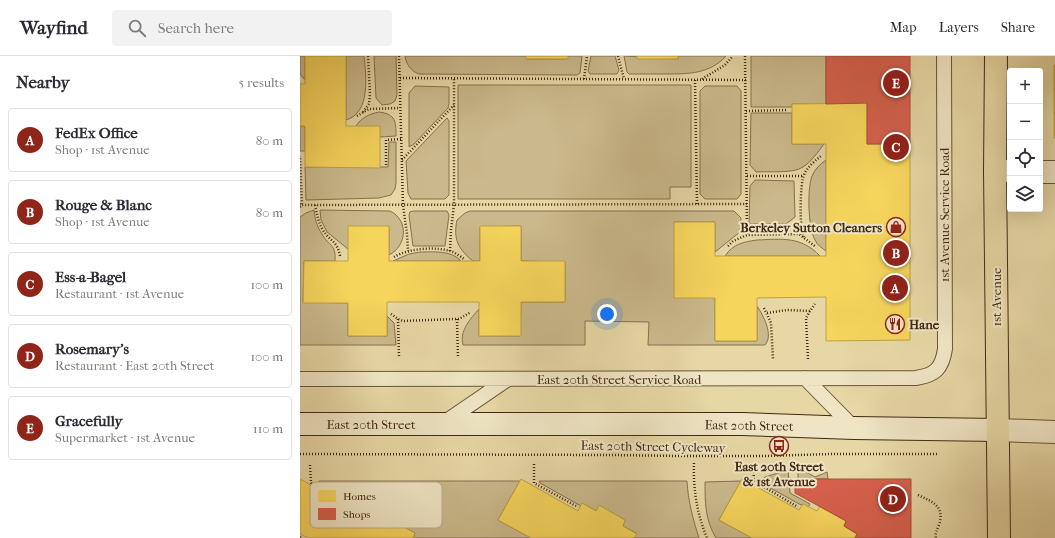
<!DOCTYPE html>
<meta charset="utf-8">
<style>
body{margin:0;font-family:"IM FELL French Canon",serif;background:#f2f2f3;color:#2b2b33}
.controls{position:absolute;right:12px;top:12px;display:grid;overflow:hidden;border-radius:4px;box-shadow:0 4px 16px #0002}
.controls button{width:36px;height:36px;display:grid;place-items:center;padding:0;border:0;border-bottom:1px solid #e1e1e2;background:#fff;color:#2b2b33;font:20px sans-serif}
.you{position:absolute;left:307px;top:258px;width:14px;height:14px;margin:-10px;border:3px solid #fff;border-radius:50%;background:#1a73e8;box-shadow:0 0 0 6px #1a73e833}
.badge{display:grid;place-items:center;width:26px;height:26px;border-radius:50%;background:#8f2418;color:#fff;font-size:13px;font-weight:700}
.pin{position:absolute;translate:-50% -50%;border:2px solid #fff;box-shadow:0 1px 4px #0006}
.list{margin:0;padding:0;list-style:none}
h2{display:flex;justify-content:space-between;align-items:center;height:52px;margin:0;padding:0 16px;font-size:17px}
h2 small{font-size:13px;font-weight:400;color:#7c7c81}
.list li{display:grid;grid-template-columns:26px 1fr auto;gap:12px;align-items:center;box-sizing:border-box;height:64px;margin:0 8px 8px;padding:0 8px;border:1px solid #e1e1e2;border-radius:4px}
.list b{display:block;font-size:15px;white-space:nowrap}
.list p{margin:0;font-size:13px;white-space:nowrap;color:#7c7c81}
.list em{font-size:13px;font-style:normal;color:#7c7c81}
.icon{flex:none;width:22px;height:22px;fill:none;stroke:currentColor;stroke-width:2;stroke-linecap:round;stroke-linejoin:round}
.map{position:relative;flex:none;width:755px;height:482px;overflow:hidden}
header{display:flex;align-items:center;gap:24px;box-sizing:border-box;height:56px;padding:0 20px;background:#fff;border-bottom:1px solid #e1e1e2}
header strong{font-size:19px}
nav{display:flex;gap:22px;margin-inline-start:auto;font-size:14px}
.search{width:280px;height:36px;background:#f2f2f3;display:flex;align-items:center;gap:10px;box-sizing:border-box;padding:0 14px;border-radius:4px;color:#7c7c81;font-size:15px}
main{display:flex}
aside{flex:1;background:#fff}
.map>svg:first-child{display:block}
.green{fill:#cab98c;stroke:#867051}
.homes{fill:#f6d55c;stroke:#c0a147}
.shops{fill:#d6604d;stroke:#aa4f3c}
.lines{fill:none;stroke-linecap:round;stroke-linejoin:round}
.lane-casing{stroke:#6b543a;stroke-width:16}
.street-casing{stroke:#6b543a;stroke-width:24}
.secondary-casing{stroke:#422816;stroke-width:24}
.primary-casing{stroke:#422816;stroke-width:24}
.path{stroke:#422816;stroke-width:2.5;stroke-dasharray:1 2;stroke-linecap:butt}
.lane{stroke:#efe5c4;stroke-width:14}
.street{stroke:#efe5c4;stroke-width:22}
.secondary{stroke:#efe5c4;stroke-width:22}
.primary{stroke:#e6d7a4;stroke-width:22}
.labels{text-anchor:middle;stroke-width:4;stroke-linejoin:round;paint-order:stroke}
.street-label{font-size:13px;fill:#422816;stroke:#efe5c4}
.poi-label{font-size:13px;font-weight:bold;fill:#422816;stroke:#efe5c4;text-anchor:end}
.key{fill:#efe5c4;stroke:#bbac90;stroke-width:1}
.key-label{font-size:11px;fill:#422816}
</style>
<header>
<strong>Wayfind</strong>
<div class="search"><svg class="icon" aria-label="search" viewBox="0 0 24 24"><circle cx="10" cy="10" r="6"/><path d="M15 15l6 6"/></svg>Search here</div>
<nav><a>Map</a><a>Layers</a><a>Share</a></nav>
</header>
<main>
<aside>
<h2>Nearby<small>5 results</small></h2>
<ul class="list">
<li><span class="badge">A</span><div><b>FedEx Office</b><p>Shop · 1st Avenue</p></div><em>80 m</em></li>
<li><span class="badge">B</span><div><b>Rouge &amp; Blanc</b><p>Shop · 1st Avenue</p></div><em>80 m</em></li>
<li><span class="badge">C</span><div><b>Ess-a-Bagel</b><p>Restaurant · 1st Avenue</p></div><em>100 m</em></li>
<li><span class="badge">D</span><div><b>Rosemary's</b><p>Restaurant · East 20th Street</p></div><em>100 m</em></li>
<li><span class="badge">E</span><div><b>Gracefully</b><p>Supermarket · 1st Avenue</p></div><em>110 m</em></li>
</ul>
</aside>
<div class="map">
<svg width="755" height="482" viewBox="0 0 755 482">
<rect width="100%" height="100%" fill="#e6d7a4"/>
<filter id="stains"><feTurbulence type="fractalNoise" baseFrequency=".005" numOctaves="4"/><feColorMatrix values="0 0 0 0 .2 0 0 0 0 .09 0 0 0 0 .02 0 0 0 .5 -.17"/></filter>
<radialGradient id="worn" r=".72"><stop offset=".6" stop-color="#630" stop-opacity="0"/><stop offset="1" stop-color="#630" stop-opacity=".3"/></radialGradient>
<path class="green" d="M0,0H5V24L0,18Z
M46,0H64C66,19 71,57 46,64Z
M74,0H96L97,39L95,45L90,48L82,49L76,42Z
M105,0H226L227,3H267L268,0H282L280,17L277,19L119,18C111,15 106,8 105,0Z
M291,0H315L319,14L317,18H290L288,15Z
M324,0L378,3V0H426C410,18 388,18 366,18C354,18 341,18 329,18L327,16Z
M451,0H526V48H492V51H451Z
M158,29H391V131H370V143H158Z
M115,30L149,31V48L148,52L114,88L109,91V37Z
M405,30H437L441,35V138L437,143H405L400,138V35Z
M79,56C96,58 96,66 96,80L80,81L56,70C61,62 69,58 79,56Z
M451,57H492V88H524C518,96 511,106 503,111C493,118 468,115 456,116L450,109Z
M147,62L149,65V139L145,143H111L108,137L106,105Z
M0,70H5V95H0Z
M89,86H96V127L95,133L91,139L79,142L6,144L5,111H88Z
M526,104V195C522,192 517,189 515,184C508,171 507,134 512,120C515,113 520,108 526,104Z
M455,124L494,125L495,161L486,168H449L450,130Z
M14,154C15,163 17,171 22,178C29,191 36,187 35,205H4L3,246L48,247V280H87V260L94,267L96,289H0V161L6,157Z
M20,154L90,155C109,164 107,190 89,199V170L48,193L27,176L21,164Z
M113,155H147L149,159L145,190H113L109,159L110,156Z
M170,155H434L441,162L440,176L415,196V166H374L415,242V285H457V250C463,259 474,279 465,289H348L349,266L285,265V289H163C159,275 171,262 179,253V280H220L221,246H265V206L221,205V170L180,171V205H173C158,193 153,183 157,164L165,157Z
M457,184C482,183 501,180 520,200H425C433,188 443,186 457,184Z
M120,196C133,196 151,194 161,205H93L109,198Z
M488,414L490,437L510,448L508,451L503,448L501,449L465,429L463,423L465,421Z
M498,415L506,416L515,421L527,416L528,423H498Z
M19,425H220L198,464L231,482H113L115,477L100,469L103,464L77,450L74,455L60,447L59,450L20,428Z
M239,425H387C388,445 393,463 399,482H334L336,477L323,470L325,464L299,450L296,455L282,447L281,450L240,427Z
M441,425L419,464L452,482H416C405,464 405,446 405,426Z"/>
<path class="homes" d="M5,0H46V70H80V112L5,111V70H0V28H5Z
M226,0H268V3H226Z
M337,0H378V3H337Z
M754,9H755V33H754Z
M754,33H755V57H754Z
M567,47V88H610V284L526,285V241L457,242V285H415V242H374V166H415V200H526V88H492V48Z
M754,57H755V82H754Z
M48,170H89V205H180V170H221V205H265V246H221V280H179V246H87V280H48V247H3L4,205H48Z
M0,423L56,454L60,447L74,455L77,450L103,464L100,469L115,477L113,482H8L0,478Z
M221,423L278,455L282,447L296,455L299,449L325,464L323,470L337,478L334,482H231L198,464Z
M442,423L499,454L503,448L517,455L520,450L546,465L544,470L557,478L555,482H452L419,464Z"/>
<path class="shops" d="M526,0H610V88H567V47L526,48Z
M495,423H611V482H555L557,478L544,470L546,465L495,437Z"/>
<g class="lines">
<defs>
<path id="lane" d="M505,322L554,372
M0,323L616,322C636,319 642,312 645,293L644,0
M142,368L208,323"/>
<path id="street" d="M695,115H710
M740,116H755
M698,374L755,376"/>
<path id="secondary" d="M0,368H442L554,372L698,374"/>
<path id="primary" d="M696,0L695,115L699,482"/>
</defs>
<use href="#lane" class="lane-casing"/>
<use href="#street" class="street-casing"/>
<use href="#secondary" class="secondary-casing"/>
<use href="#primary" class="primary-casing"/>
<path class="path" d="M99,0L103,149L107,178L108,195
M318,0L324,23
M445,0L447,179
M100,22L446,24
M284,23L287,0
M402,23L425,9L433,0
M395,24L397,148
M446,55L488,54
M63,56L69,48L70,38L68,0
M57,60L69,53L100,52
M102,104L154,49
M86,109V84L101,83
M447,120H503
M0,148L2,149L0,100
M15,149C17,158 18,166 23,174C30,186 37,184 40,200
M0,151L2,149L447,148
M504,181C499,173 500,127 504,119C507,111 515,105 521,100
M428,190L433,185L447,179L499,178L516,191
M150,195L151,174L154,149V22
M94,201C109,192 137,190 153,196C157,198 161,201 164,203
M464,252L471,267L473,303
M467,257L487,254L510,255
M91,258L98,263L103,265L155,263H159L171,256
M98,263L99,301
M157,263L158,302
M508,303L506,262L510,255L515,248
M0,398L311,399L380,400H464L531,398H637
M394,407C393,433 397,458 407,482
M453,407L454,425L498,451
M234,408V427L278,451
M10,409L11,427L56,451
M618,439C633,446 645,450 639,469C637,474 635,477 636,482
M0,481L1,482"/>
<use href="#lane" class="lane"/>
<use href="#street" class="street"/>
<use href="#secondary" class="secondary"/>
<use href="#primary" class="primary"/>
</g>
<defs>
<symbol id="shop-ring" viewBox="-11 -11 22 22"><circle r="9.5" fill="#efe5c4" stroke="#8f2418" stroke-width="1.5"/><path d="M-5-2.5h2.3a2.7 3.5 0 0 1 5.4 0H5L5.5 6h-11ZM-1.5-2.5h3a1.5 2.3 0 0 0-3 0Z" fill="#8f2418"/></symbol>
<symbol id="restaurant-ring" viewBox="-11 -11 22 22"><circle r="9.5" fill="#efe5c4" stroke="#8f2418" stroke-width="1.5"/><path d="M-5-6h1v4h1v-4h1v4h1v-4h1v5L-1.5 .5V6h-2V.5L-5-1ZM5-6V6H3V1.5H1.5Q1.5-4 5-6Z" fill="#8f2418"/></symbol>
<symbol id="bus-ring" viewBox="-11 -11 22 22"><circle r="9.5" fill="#efe5c4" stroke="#8f2418" stroke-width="1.5"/><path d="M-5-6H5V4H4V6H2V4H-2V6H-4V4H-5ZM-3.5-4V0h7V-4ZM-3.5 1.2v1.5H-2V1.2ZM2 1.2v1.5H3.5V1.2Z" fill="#8f2418"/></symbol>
</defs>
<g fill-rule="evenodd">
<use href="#shop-ring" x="585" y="160" width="22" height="22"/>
<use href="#restaurant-ring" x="584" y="257" width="22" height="22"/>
<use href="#bus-ring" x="468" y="379" width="22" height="22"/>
</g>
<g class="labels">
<g class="street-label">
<text transform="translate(644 159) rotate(-90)" y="5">1st Avenue Service Road</text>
<text transform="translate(696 241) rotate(-90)" y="5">1st Avenue</text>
<text x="319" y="328">East 20th Street Service Road</text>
<text x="71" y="373">East 20th Street</text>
<text transform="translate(449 369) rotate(1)" y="5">East 20th Street</text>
<text transform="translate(353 390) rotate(1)" y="5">East 20th Street Cycleway</text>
</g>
<g class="poi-label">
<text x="582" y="176">Berkeley Sutton Cleaners</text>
<text x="609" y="273" text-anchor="start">Hane</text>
<text x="479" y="415" text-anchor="middle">East 20th Street<tspan x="479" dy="15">&amp; 1st Avenue</tspan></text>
</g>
</g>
<rect x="10" y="426" width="132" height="46" rx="6" class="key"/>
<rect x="18" y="434" width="18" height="12" fill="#f6d55c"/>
<rect x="18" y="452" width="18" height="12" fill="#d6604d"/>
<g class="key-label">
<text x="43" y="444">Homes</text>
<text x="43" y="462">Shops</text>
</g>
<rect width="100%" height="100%" filter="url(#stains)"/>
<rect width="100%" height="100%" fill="url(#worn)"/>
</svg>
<div class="controls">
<button>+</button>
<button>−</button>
<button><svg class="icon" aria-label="locate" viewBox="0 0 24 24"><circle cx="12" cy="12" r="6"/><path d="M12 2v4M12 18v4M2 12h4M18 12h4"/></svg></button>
<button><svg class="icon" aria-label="layers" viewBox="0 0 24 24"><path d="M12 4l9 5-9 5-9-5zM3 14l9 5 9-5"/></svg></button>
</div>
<div class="you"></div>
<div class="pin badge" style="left:595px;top:232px">A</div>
<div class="pin badge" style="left:596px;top:197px">B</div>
<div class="pin badge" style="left:596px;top:91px">C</div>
<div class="pin badge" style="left:593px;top:443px">D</div>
<div class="pin badge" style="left:596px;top:27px">E</div>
</div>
</main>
